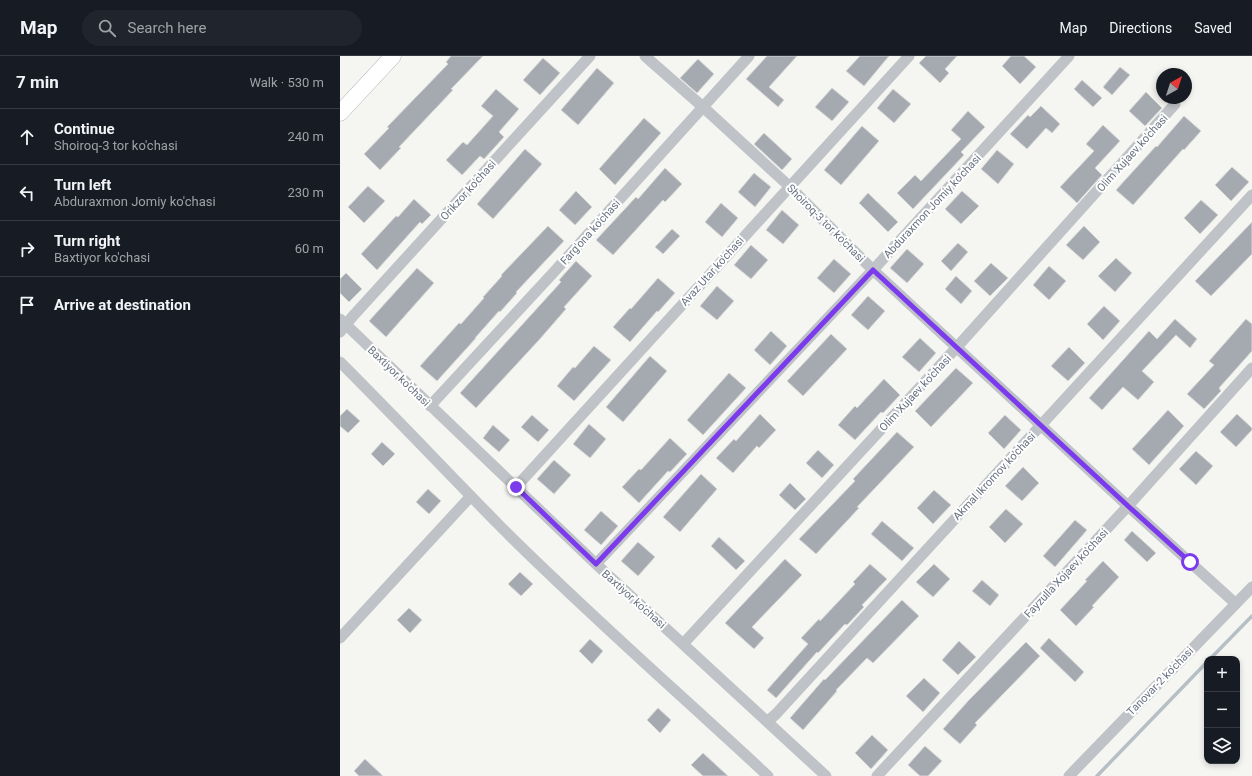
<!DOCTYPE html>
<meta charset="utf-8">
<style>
body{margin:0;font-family:Roboto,sans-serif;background:#20242c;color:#f1f3f6}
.controls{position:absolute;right:12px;bottom:12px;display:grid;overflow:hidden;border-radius:8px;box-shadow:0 2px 6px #0003}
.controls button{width:36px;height:36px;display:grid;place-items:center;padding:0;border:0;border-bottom:1px solid #363941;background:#171b24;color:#f1f3f6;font:20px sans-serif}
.compass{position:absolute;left:816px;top:12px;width:36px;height:36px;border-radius:50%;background:#171b24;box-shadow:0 2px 6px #0003;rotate:39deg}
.stop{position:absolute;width:12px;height:12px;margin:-9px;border:3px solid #7c3aed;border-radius:50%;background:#fff}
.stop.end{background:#7c3aed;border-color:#fff;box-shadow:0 1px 4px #0008}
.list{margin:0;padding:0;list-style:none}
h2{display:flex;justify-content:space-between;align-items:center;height:52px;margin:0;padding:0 16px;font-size:17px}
h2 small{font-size:13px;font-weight:400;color:#9ea1a6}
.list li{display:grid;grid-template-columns:26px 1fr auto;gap:12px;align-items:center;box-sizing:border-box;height:56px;padding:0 16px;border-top:1px solid #363941}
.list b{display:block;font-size:15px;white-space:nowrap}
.list p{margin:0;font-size:13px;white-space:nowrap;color:#9ea1a6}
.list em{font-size:13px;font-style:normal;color:#9ea1a6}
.icon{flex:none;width:22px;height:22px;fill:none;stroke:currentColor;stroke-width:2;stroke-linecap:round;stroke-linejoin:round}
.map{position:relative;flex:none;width:912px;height:720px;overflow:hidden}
header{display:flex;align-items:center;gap:24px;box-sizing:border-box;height:56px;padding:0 20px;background:#171b24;border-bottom:1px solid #363941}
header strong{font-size:19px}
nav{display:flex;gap:22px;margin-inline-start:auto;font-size:14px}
.search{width:280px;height:36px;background:#20242c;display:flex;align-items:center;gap:10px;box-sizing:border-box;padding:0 14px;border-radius:22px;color:#9ea1a6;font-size:15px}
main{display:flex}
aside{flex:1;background:#171b24}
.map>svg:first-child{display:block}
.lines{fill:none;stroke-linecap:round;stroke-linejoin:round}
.stream{stroke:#b6bfc4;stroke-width:3.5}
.building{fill:#a5aab1;stroke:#d7d7d5}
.secondary-casing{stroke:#b2b5ba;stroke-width:17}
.street{stroke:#bfc2c6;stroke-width:11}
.secondary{stroke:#fff;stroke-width:16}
.route{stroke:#7c3aed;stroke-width:5}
.labels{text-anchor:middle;stroke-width:4;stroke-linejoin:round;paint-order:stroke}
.street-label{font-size:11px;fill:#687280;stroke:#fff}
</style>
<header>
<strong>Map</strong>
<div class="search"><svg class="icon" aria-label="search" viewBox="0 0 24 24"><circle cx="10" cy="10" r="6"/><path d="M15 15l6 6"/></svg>Search here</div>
<nav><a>Map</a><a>Directions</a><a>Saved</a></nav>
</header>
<main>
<aside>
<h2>7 min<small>Walk · 530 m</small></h2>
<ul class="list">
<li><svg class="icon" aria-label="ahead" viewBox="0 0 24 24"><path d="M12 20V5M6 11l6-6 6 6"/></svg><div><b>Continue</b><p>Shoiroq-3 tor ko'chasi</p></div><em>240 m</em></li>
<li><svg class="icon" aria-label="left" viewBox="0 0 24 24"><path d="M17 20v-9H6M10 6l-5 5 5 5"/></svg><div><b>Turn left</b><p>Abduraxmon Jomiy ko'chasi</p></div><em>230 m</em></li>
<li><svg class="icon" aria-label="right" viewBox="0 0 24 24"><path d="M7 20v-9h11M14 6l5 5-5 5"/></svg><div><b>Turn right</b><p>Baxtiyor ko'chasi</p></div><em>60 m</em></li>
<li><svg class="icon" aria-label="arrive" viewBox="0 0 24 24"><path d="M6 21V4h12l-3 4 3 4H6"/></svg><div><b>Arrive at destination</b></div></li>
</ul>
</aside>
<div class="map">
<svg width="912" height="720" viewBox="0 0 912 720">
<rect width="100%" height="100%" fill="#f5f5f2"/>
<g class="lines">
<path class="stream" d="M870,603L912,560
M757,720L867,606"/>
</g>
<path class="building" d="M111,0H143L111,33L113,34L59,91L61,92L40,114L24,98L49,72L47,71L108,8L106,6Z
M427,0H457L429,31L444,44L438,51L406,23Z
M520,0H549L524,30L506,15Z
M586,0H617L605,13L609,17L600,27L579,7Z
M671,0H684L696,11L680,28L662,10Z
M203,2L220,17L200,39L183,24Z
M358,3L374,18L357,37L340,22Z
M780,11L790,19L772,39L763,31Z
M257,12L274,27L238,69L221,54Z
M742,24L762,42L753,51L734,33Z
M492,32L509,46L492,65L475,51Z
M156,33L179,53L159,76L164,81L144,103L140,100L122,119L106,104L123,86L127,89L153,60L141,50Z
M553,33L571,48L554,67L537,52Z
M806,36L822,52L805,70L789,55Z
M701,50L720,68L712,77L706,72L687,93L670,78L688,59L690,61Z
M628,55L645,71L621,96L624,99L573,153L557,137L575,119L581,125L621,83L611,74Z
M844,60L861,75L844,94L843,93L793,149L776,134L816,90L817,91Z
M304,62L321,77L275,129L259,113Z
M763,69L780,85L755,112L762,119L737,147L720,131L754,95L746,88Z
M522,70L539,85L501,129L484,114Z
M424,77L452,103L442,114L414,88Z
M185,93L202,108L153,163L137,148Z
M657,94L674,108L658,128L641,113Z
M892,111L909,126L891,145L875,129Z
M325,112L342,128L325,146L323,144L273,199L256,184L296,141L298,143Z
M414,117L431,131L415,151L398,136Z
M28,130L45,145L24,167L8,151Z
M236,135L252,151L235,169L219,154Z
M622,135L639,150L621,168L605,153Z
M528,137L558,166L548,176L519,147Z
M74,143L91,159L82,168L80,166L37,214L21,198L56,160L58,161Z
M861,144L878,159L860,178L844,162Z
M381,147L398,162L382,181L365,166Z
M442,154L459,169L443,188L426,174Z
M912,166V198L871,240L855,225Z
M208,170L224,185L176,236L177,237L160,256L159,255L135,282H136L97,325L80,310L119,267L121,268L144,242L143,241L162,220L161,219Z
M744,170L760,186L743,204L726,189Z
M332,173L340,180L323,198L315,191Z
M618,187L628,196L611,215L601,205Z
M411,189L428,204L411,223L394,209Z
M567,193L584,208L567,227L550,212Z
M776,202L792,217L775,236L758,220Z
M494,203L511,218L494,237L477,222Z
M236,205L252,220L224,251L226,253L199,284L136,352L120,337L221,226L219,224Z
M651,207L668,222L650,240L634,225Z
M709,210L726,225L709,244L693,229Z
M77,212L94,227L46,281L29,265Z
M6,217L22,233L9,246L0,237V223Z
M616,220L632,235L621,248L605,233Z
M318,222L335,237L318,256L317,255L290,286L273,271L290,252L291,253Z
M377,230L394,245L377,264L360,250Z
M528,240L545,255L528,274L511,259Z
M764,250L780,265L763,284L747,268Z
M835,263L857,283L850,292L836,279L802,315L814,326L798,344L783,331L762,354L749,342L809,275L817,283Z
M906,263L912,268V295L879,332L881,335L864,353L847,338L874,309L869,305Z
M431,275L447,290L430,309L414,294Z
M491,278L507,293L463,340L447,325Z
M580,282L596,297L579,316L562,301Z
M254,290L271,304L234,345L217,330L233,311L235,312Z
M729,291L745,307L728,325L711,310Z
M310,300L327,315L283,366L266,351Z
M616,312L633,327L591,371L575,355Z
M389,317L406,332L363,379L347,364Z
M544,323L560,339L543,357L541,356L515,384L498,369L515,350L517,352Z
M7,353L20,365L8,377L0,370V360Z
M828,354L844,370L809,409L792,393Z
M420,358L436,374L419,392L417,390L393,417L376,402L394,383L396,385Z
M897,358L912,372V374L896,391L880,376Z
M192,359L209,374L198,386L181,371Z
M665,359L681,374L664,393L648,377Z
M249,368L266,383L250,402L233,388Z
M153,369L170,384L159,396L143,382Z
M557,376L574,391L517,451L519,452L476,498L459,483L515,425L513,423Z
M330,382L347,398L330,416L328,415L299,447L282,431L299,413L301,414Z
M42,386L55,398L43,410L31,398Z
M478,394L494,409L482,422L466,407Z
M856,395L873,410L856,429L839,413Z
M214,404L231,419L214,438L197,423Z
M683,411L699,427L682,445L665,430Z
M361,418L377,433L340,476L323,461Z
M450,427L466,443L455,454L439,439Z
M88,433L101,445L89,458L76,446Z
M594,434L611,449L593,468L577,452Z
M666,453L683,468L665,487L649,471Z
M261,455L278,470L261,489L244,474Z
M735,464L747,474L715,511L703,500Z
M542,465L574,492L562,505L531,478Z
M792,475L816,497L807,506L784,484Z
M379,481L405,505L396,514L371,490Z
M298,486L315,501L298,520L281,505Z
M445,503L462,519L412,571L424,582L414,593L385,567Z
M763,505L779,521L752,550L754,551L736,570L720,554L747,525L745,524Z
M530,508L547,523L522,549L524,551L507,569L505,568L478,597L477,596L436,642L427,634L468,588L461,582L479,563L480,565L515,528L513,526Z
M594,508L610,523L593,541L576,526Z
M180,516L193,528L181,540L168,528Z
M642,524L659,539L650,550L632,535Z
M562,544L579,560L533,607L527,602L496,634L497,635L463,674L450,662L484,623L485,624Z
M69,552L82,564L70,577L57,564Z
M709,582L744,616L735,626L700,592Z
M250,583L263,595L252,608L239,595Z
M619,585L636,601L618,619L602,604Z
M686,586L700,600L635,667L637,669L620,688L603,673L629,644Z
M584,622L600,637L583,656L566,640Z
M318,652L331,664L320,677L307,664Z
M532,679L548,694L531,713L515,697Z
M585,690L602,705L588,720H580L568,709Z
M363,697L388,720H363L351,709Z
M25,703L43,720H19L14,715Z"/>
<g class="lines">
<defs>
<path id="secondary" d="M0,57L53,0"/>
</defs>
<use href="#secondary" class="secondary-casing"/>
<path class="street" d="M305,0L363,51L449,130L533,214L788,450L895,547
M0,263L256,508L486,720
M0,276L13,260L250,0
M0,306C54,360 107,416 161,471C247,557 339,637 428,720
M90,350L213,217L409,0
M176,431L569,0
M256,508L533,214L729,0
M0,582L131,440
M343,588L617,291L835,48
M428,665L436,658L912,139
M537,720L788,450L912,312
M729,720L912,531"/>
<use href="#secondary" class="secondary"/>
</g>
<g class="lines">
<path class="route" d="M176,431L256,508L533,214L788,450L850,506"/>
</g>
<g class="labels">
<g class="street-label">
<text transform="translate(792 97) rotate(-48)" y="4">Olim Xujaev ko'chasi</text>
<text transform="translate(128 134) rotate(-48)" y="4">Orikzor ko'chasi</text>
<text transform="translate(592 150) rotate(-47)" y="4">Abduraxmon Jomiy ko'chasi</text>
<text transform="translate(486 167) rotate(45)" y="4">Shoiroq-3 tor ko'chasi</text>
<text transform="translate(250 176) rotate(-48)" y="4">Farg'ona ko'chasi</text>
<text transform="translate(372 215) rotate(-48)" y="4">Avaz Utar ko'chasi</text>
<text transform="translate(59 320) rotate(44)" y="4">Baxtiyor ko'chasi</text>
<text transform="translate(575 337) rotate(-47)" y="4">Olim Xujaev ko'chasi</text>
<text transform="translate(654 420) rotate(-47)" y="4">Akmal Ikromov ko'chasi</text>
<text transform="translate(726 517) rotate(-47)" y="4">Fayzulla Xojaev ko'chasi</text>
<text transform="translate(294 543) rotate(42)" y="4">Baxtiyor ko'chasi</text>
<text transform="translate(820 625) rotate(-46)" y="4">Tanovar-2 ko'chasi</text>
</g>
</g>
</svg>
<div class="controls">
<button>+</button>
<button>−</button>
<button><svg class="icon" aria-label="layers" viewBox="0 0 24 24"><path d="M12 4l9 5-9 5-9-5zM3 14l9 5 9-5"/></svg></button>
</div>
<svg class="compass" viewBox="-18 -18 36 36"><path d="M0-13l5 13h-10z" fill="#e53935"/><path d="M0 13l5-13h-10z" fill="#9ea1a6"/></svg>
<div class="stop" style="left:850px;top:506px"></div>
<div class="stop end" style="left:176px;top:431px"></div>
</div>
</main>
